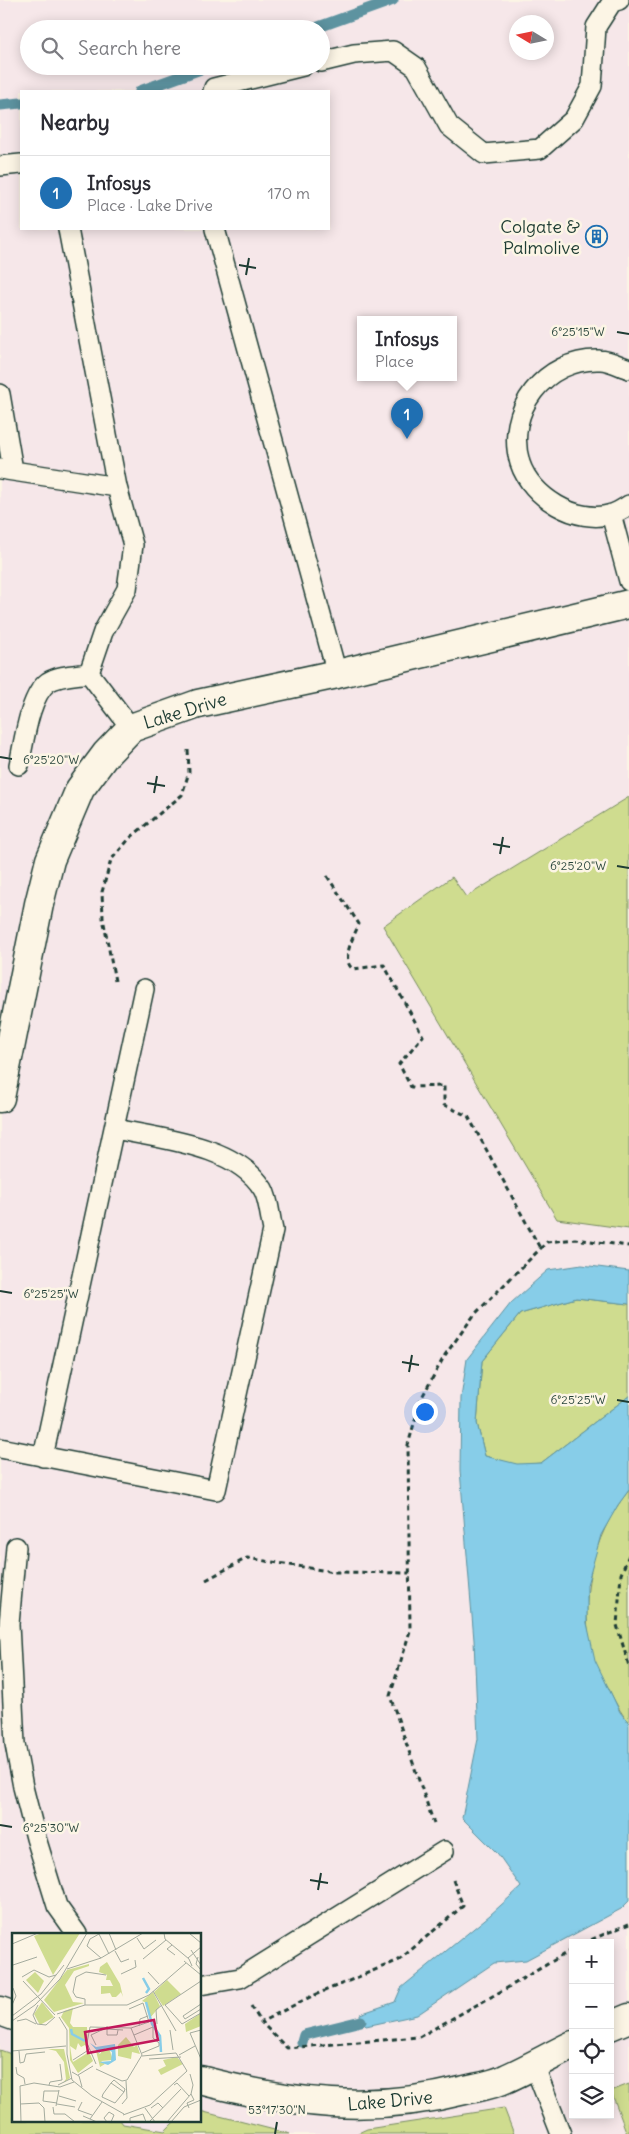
<!DOCTYPE html>
<meta charset="utf-8">
<style>
body{margin:0;font-family:Delius,sans-serif;background:#f2f2f3;color:#2b2b33}
.controls{position:absolute;right:15px;bottom:15px;display:grid;overflow:hidden;border-radius:0px;box-shadow:0 2px 12px #0003}
.controls button{width:45px;height:45px;display:grid;place-items:center;padding:0;border:0;border-bottom:1px solid #e1e1e2;background:#fff;color:#2b2b33;font:25px sans-serif}
.compass{position:absolute;left:509px;top:15px;width:45px;height:45px;border-radius:50%;background:#fff;box-shadow:0 2px 12px #0003;rotate:280deg}
.you{position:absolute;left:424px;top:1411px;width:18px;height:18px;margin:-12px;border:4px solid #fff;border-radius:50%;background:#1a73e8;box-shadow:0 0 0 8px #1a73e833}
.badge{display:grid;place-items:center;width:32px;height:32px;border-radius:50%;background:#1f6fb2;color:#fff;font-size:16px;font-weight:700}
.pin{position:absolute;translate:-50% -41px;filter:drop-shadow(0 1px 2px #0008)}
.pin::after{content:'';position:absolute;top:26px;width:18px;height:15px;background:inherit;clip-path:polygon(0 0,100% 0,50% 100%)}
.popup{position:absolute;left:357px;top:316px;width:100px;height:65px;box-sizing:border-box;display:grid;place-content:center;border-radius:0px;background:#fff;filter:drop-shadow(0 1px 4px #0005);font-size:16px;white-space:nowrap;color:#7c7c81}
.popup b{font-size:19px;color:#2b2b33}
.popup::after{content:'';position:absolute;left:50%;top:100%;margin-left:-10px;border:10px solid transparent;border-top-color:#fff}
.list{margin:0;padding:0;list-style:none}
h2{display:flex;justify-content:space-between;align-items:center;height:65px;margin:0;padding:0 20px;font-size:21px}
h2 small{font-size:16px;font-weight:400;color:#7c7c81}
.list li{display:grid;grid-template-columns:32px 1fr auto;gap:15px;align-items:center;box-sizing:border-box;height:75px;padding:0 20px;border-top:1px solid #e1e1e2}
.list b{display:block;font-size:19px;white-space:nowrap}
.list p{margin:0;font-size:16px;white-space:nowrap;color:#7c7c81}
.list em{font-size:16px;font-style:normal;color:#7c7c81}
.icon{flex:none;width:28px;height:28px;fill:none;stroke:currentColor;stroke-width:2;stroke-linecap:round;stroke-linejoin:round}
.map{position:relative;flex:none;width:629px;height:2134px;overflow:hidden}
.search{position:absolute;background:#fff;box-shadow:0 2px 12px #0003;left:20px;top:20px;width:310px;height:55px;display:flex;align-items:center;gap:12px;box-sizing:border-box;padding:0 18px;border-radius:28px;color:#7c7c81;font-size:19px}
.panel{position:absolute;background:#fff;box-shadow:0 2px 12px #0003;left:20px;top:90px;width:310px;height:140px;border-radius:0px}
.map>svg:first-child{display:block}
.built{fill:#f6e7e9;fill-rule:evenodd}
.green{fill:#cfdc8f;stroke:#778c62}
.water{fill:#87cde8;stroke:#5d93a0}
.lines{fill:none;stroke-linecap:round;stroke-linejoin:round}
.stream{stroke:#5d93a0;stroke-width:11}
.service-casing{stroke:#1f3d34;stroke-width:22}
.minor-casing{stroke:#1f3d34;stroke-width:31}
.path{stroke:#1f3d34;stroke-width:3;stroke-dasharray:5 4;stroke-linecap:butt}
.service{stroke:#fcf5e5;stroke-width:19}
.minor{stroke:#fcf5e5;stroke-width:28}
.ticks{fill:none;stroke:#1f3d34;stroke-width:2}
.labels{text-anchor:middle;stroke-width:5;stroke-linejoin:round;paint-order:stroke}
.poi-label{font-size:18px;fill:#1f3d34;stroke:#fcf5e5;text-anchor:end}
.street-label{font-size:18px;fill:#1f3d34;stroke:#fcf5e5}
.inset-river{fill:none;stroke:#87cde8;stroke-width:2.5}
.inset-road{fill:none;stroke:#a4ab9e;stroke-width:1}
.view{fill:#c2185b;fill-opacity:0.15;stroke:#c2185b;stroke-width:2.5}
.inset-edge{fill:none;stroke:#1f3d34;stroke-width:2.5}
.ticks-label{font-size:12px;text-anchor:middle;fill:#1f3d34;stroke:#fcf5e5;stroke-width:5;stroke-linejoin:round;paint-order:stroke}
</style>
<div class="map">
<svg width="629" height="2134" viewBox="0 0 629 2134">
<rect width="100%" height="100%" fill="#fcf5e5"/>
<filter id="ink" filterUnits="userSpaceOnUse"><feTurbulence type="fractalNoise" baseFrequency=".02" numOctaves="2"/><feDisplacementMap in="SourceGraphic" scale="10" xChannelSelector="R" yChannelSelector="G"/><feConvolveMatrix kernelMatrix="1 2 1 2 8 2 1 2 1" color-interpolation-filters="sRGB"/></filter>
<g filter="url(#ink)">
<path class="built" d="M0,0H629V2134H0ZM516,22H546V52H516ZM29,29H321V66H29ZM21,91H329V229H21ZM361,320H453V378H361ZM14,1934H200V2120H14ZM573,1943H610V2115H573Z"/>
<path class="green" d="M629,797V1229L557,1219L383,926L452,877L466,897Z
M576,1298L629,1304V1396L541,1463L517,1465L485,1456L477,1423L482,1361L520,1314Z
M629,1490V1723C620,1712 614,1700 608,1687C603,1678 597,1669 594,1659C577,1601 591,1537 629,1490Z
M0,2050L14,2055V2120H120L123,2124L165,2131L176,2120H200V2111L290,2134H0Z
M629,2084V2134H627L611,2091Z
M504,2108L514,2134H356L367,2129Z"/>
<path class="water" d="M582,1265L629,1271V1304L576,1298L520,1314L482,1361L477,1423L485,1456L517,1464L541,1463L629,1396V1490L618,1505L601,1535L587,1585V1623L595,1660L620,1712L629,1723V1901L621,1909L526,1960L494,1963L417,2015L366,2026L361,2021L360,2014L395,2002L401,1988L490,1915L521,1887L498,1854L462,1818L478,1739L474,1640L460,1470L461,1398L467,1359L511,1303L548,1270Z"/>
<g class="lines">
<path class="stream" d="M313,29L393,0
M140,91L209,66
M0,105L21,103
M302,2042L304,2035L361,2021"/>
<defs>
<path id="service" d="M321,62L354,54L393,51L416,67L449,126L484,154L540,149L574,119L592,86L596,27L612,2L619,0
M213,91L214,88L303,66
M0,166L21,164
M68,229L117,487L133,545L127,589L103,632L89,673L131,728
M215,229L337,674
M629,369C620,366 609,360 600,360C545,358 504,411 520,463C531,497 577,525 612,514C618,512 624,508 629,505
M0,394L13,470
M0,469L117,487
M611,514L629,581
M19,765C24,743 29,696 48,682C59,675 76,675 89,673
M0,1448L216,1490L273,1230C270,1218 269,1199 263,1189C236,1145 161,1139 115,1129
M43,1457L144,989
M16,1547L9,1624L15,1744L23,1787L36,1838L57,1906L77,1934
M200,1985L240,1978L444,1851
M534,2065L561,2134"/>
<path id="minor" d="M0,1098L39,904L50,860L80,789L106,754L131,728L198,704L337,674L629,604
M0,2011L14,2016
M610,2026L629,2018
M200,2080C292,2104 371,2114 465,2090C478,2087 493,2085 505,2079C528,2069 550,2056 573,2045"/>
</defs>
<use href="#service" class="service-casing"/>
<use href="#minor" class="minor-casing"/>
<path class="path" d="M327,876L359,924C354,936 340,960 353,969L384,965L423,1036L399,1064L411,1087L444,1086V1105L468,1116L540,1248
M115,981L103,918L102,892L111,860L130,838L182,795L189,772L188,749
M629,1555L621,1574L617,1625L629,1666
M206,1580L247,1558L334,1572L409,1573
M434,1824L390,1696L410,1631L408,1445L421,1399L445,1355L475,1314L547,1242L575,1239L629,1246
M453,1880L463,1906L399,1960L310,1997L261,2022L287,2048L419,2037L507,1988L573,1949
M583,1943L629,1924
M251,2006L261,2022"/>
<use href="#service" class="service"/>
<use href="#minor" class="minor"/>
</g>
</g>
<path class="ticks" d="M239,265L256,268M246,275L249,258M617,332L629,334M0,757L12,759M147,783L165,786M154,793L157,776M493,844L510,847M500,854L503,837M617,866L629,868M0,1291L12,1293M402,1362L419,1365M409,1372L412,1355M617,1400L629,1402M0,1825L12,1827M310,1880L328,1883M318,1890L321,1873M275,2134L277,2122"/>
<defs>
<symbol id="building-ring" viewBox="-11 -11 22 22"><circle r="9.5" fill="#fcf5e5" stroke="#1f6fb2" stroke-width="1.5"/><path d="M-4-6H4V6H1V3H-1V6H-4ZM-2.5-4.3h1.7v1.8h-1.7ZM.8-4.3h1.7v1.8H.8ZM-2.5-1h1.7V.8h-1.7ZM.8-1h1.7V.8H.8Z" fill="#1f6fb2"/></symbol>
</defs>
<g fill-rule="evenodd">
<use href="#building-ring" x="584" y="224" width="25" height="25"/>
</g>
<g class="labels">
<g class="poi-label">
<text x="580" y="233">Colgate &amp;<tspan x="580" dy="21">Palmolive</tspan></text>
</g>
<g class="street-label">
<text transform="translate(185 711) rotate(-17)" y="6">Lake Drive</text>
<text transform="translate(390 2101) rotate(-5)" y="6">Lake Drive</text>
</g>
</g>
<g transform="translate(12 1933)">
<rect width="189" height="189" fill="#fcf5e5"/>
<path d="M30,0H68L41,42L22,3ZM95,29L108,51L111,64L109,59L104,64H100L98,60L89,61V53H101L98,47H94L95,42L87,39L88,34ZM77,31V33L62,38L53,52L61,69L72,70L42,79L32,67L55,37ZM23,39L32,48L26,60L14,47ZM155,47L169,61L151,73L142,59ZM141,59L148,73L138,85L135,70L130,68ZM30,69L42,84L28,92L22,81ZM61,75L58,90L61,94H75L76,115L73,112L69,114L66,110L64,117L58,113L60,126L61,129L77,119L81,128L66,140L58,127L57,95L49,84L52,78ZM189,80V93L174,99L173,91ZM114,104L122,114L125,112L128,121L120,119L119,126L106,123V112ZM97,115L101,127L89,128L93,131L88,134L84,118L88,121L91,116ZM36,116H52L58,145L51,150L54,146L52,129L44,118ZM165,124L171,131L149,142L146,137L154,133L151,127Z" fill="#cfdc8f"/>
<path d="M78,110L84,114L103,111L104,127L96,132L87,129L99,128L100,119L94,115L87,120Z" fill="#87cde8"/>
<path class="inset-river" d="M131,45L137,56L134,60M134,69L140,91L148,103L149,119M59,96L60,101L73,108"/>
<path class="inset-road" d="M97,0L104,17M152,0L153,6L177,26L180,33M177,0L189,10M125,5L132,16L144,7M0,11L26,0M160,12L155,16L163,22M179,17L189,32M103,18L109,29L117,26M186,24L184,31L189,37M89,25L75,13L78,6L87,1L97,21M176,25L189,14M131,26L154,7M172,28L189,42M1,32L25,24M55,36L89,25L131,0M136,39L147,51M109,41L124,34L123,27M10,44L22,37L37,44L44,42M11,48L43,82M189,48L153,72L170,91L189,80M141,58L164,98M0,72L4,63L1,55M26,72L21,82L25,91L34,92L43,84M73,72V66L64,64L61,59L64,44L74,39L94,42M117,76L131,70L137,89L119,95M45,81L73,72H115L137,62L174,30M0,83L29,61L52,32M171,83L173,86L189,76M171,83L189,71M47,84L55,97V121L60,147L80,163L112,181M0,88L23,72L48,46L75,0M5,88L14,86L24,91M145,91L144,77L150,72M95,93V102H105L106,97M127,93L128,86L136,83M95,96L111,97M158,97L161,117M189,97L178,100L189,126M122,102L141,94V105L147,110V113L130,120M84,112L79,102L92,96M0,118L54,113M7,118L8,130L12,129L14,121L33,119M167,122L183,113M130,123L164,120L175,138M137,126L169,124M61,127L78,116M84,131L75,110L78,94L119,95L130,122L115,147L110,148L84,136M4,134L5,141L12,145L13,151M60,139L67,143L70,154M66,142L81,133M99,150L112,159L103,170L90,164L91,161L99,150L102,147L113,156L112,159M37,152L38,149L50,147L48,131M46,152L60,145M162,152L165,150L177,163M47,163L64,168M70,169L66,177L80,182M45,170L31,168L32,158H47M8,171L27,170L32,175L33,189M45,171L63,174M110,171L115,165L114,148M44,173L47,157M41,174L42,181H53L63,189M133,175L143,189M139,175L146,170L151,175M177,175L175,170L182,167L179,161M111,182L138,172L175,138M71,183L85,189M78,186L90,169M9,189L8,153L22,150L48,154L62,149M95,189L92,185L97,179L102,182L99,189M118,189V185L131,181L134,189M137,189L169,156M155,189L179,161L181,152L178,141M159,189L172,174L189,167"/>
<path class="view" d="M142,87L146,107L76,120L73,99Z"/>
<rect width="189" height="189" class="inset-edge"/>
</g>
<g class="ticks-label">
<text x="578" y="336">6°25'15"W</text>
<text x="51" y="764">6°25'20"W</text>
<text x="578" y="870">6°25'20"W</text>
<text x="51" y="1298">6°25'25"W</text>
<text x="578" y="1404">6°25'25"W</text>
<text x="51" y="1832">6°25'30"W</text>
<text x="277" y="2114">53°17'30"N</text>
</g>
</svg>
<div class="controls">
<button>+</button>
<button>−</button>
<button><svg class="icon" aria-label="locate" viewBox="0 0 24 24"><circle cx="12" cy="12" r="6"/><path d="M12 2v4M12 18v4M2 12h4M18 12h4"/></svg></button>
<button><svg class="icon" aria-label="layers" viewBox="0 0 24 24"><path d="M12 4l9 5-9 5-9-5zM3 14l9 5 9-5"/></svg></button>
</div>
<svg class="compass" viewBox="-18 -18 36 36"><path d="M0-13l5 13h-10z" fill="#e53935"/><path d="M0 13l5-13h-10z" fill="#7c7c81"/></svg>
<div class="you"></div>
<div class="pin badge" style="left:407px;top:439px">1</div>
<div class="popup"><b>Infosys</b>Place</div>
<div class="search"><svg class="icon" aria-label="search" viewBox="0 0 24 24"><circle cx="10" cy="10" r="6"/><path d="M15 15l6 6"/></svg>Search here</div>
<section class="panel">
<h2>Nearby<small></small></h2>
<ul class="list">
<li><span class="badge">1</span><div><b>Infosys</b><p>Place · Lake Drive</p></div><em>170 m</em></li>
</ul>
</section>
</div>
